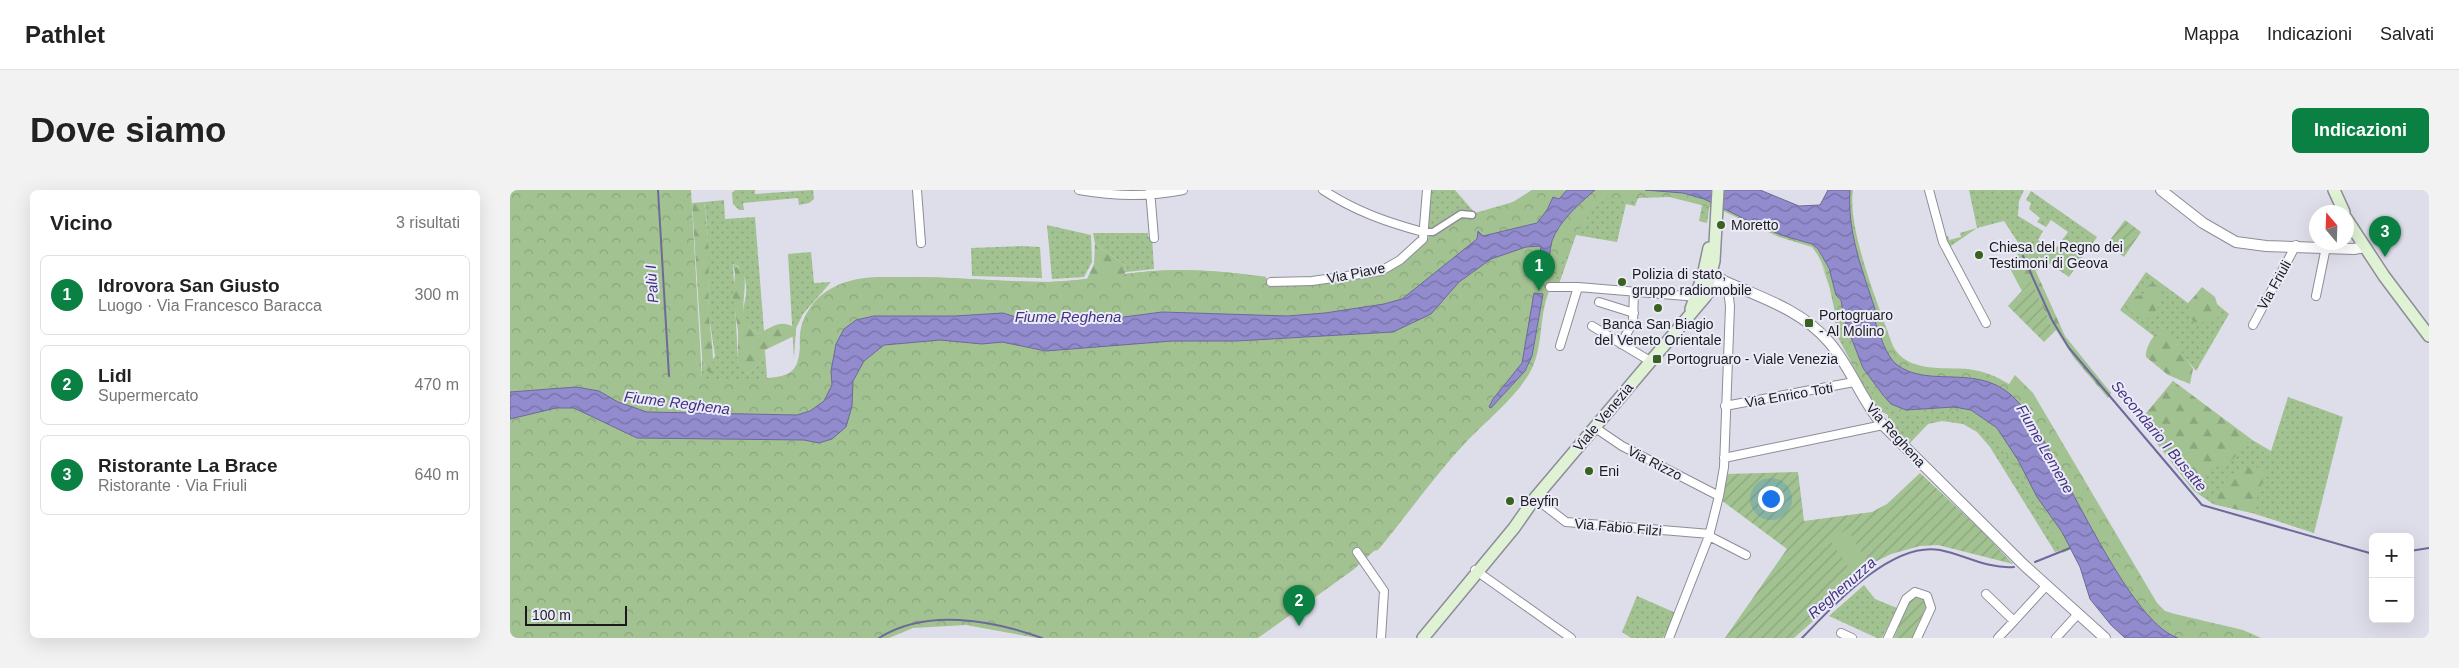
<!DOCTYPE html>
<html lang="it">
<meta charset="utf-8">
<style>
body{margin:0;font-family:Arial,sans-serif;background:#f2f2f2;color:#222}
.controls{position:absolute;right:15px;bottom:15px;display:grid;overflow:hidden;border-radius:8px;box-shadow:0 5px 20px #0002}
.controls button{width:45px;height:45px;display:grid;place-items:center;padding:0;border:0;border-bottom:1px solid #e0e0e0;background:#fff;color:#222;font:25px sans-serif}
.compass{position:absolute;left:1799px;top:15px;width:45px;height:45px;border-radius:50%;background:#fff;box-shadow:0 5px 20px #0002;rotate:341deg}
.scale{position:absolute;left:15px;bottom:12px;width:102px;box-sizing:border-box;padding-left:5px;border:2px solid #1b1b1f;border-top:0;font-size:14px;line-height:18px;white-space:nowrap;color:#1b1b1f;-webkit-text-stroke:4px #ebebf7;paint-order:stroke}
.you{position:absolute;left:1260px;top:308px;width:18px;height:18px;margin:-12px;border:4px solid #fff;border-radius:50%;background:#1a73e8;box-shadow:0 0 0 8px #1a73e833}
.badge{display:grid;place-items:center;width:32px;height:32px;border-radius:50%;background:#0b8043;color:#fff;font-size:16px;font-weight:700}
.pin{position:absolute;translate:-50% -41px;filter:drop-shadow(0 1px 2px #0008)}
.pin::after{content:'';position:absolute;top:26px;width:18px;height:15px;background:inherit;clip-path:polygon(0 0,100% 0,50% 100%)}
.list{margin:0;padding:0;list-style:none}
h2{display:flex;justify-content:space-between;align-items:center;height:65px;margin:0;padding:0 20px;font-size:21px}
h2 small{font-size:16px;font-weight:400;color:#767676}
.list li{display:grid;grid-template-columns:32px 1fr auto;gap:15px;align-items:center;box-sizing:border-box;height:80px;margin:0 10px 10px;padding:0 10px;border:1px solid #e0e0e0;border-radius:8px}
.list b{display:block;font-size:19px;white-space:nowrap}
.list p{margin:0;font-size:16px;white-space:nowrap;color:#767676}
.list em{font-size:16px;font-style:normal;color:#767676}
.map{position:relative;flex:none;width:1919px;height:448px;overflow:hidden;border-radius:8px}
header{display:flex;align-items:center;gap:30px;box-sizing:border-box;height:70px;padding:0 25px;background:#fff;border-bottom:1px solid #e0e0e0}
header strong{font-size:24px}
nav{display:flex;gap:28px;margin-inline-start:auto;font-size:18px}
.intro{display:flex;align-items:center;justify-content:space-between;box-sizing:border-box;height:120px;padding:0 30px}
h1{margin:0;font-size:35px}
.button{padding:12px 22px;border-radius:8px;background:#0b8043;color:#fff;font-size:18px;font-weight:700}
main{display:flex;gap:30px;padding:0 30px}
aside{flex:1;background:#fff;border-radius:8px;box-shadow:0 5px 20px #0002}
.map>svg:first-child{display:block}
.grass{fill:url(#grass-dots)}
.forest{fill:url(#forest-firs)}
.park{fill:url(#park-crowns)}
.garden{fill:url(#garden-furrows)}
.pitch{fill:#a2c291}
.water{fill:url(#water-waves);stroke:#6e699a}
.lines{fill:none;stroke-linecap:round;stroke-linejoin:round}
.stream{stroke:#6e699a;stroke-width:2}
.pedestrian-casing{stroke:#8d8d98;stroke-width:9}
.minor-casing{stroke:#8d8d98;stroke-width:10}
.tertiary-casing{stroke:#8d8d98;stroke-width:12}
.secondary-casing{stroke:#8d8d98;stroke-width:14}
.pedestrian{stroke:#fff;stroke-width:6}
.minor{stroke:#fff;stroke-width:8}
.tertiary{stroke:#fff;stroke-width:10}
.secondary{stroke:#dff2d4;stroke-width:11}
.poi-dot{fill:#39621e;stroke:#ebebf7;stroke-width:2}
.labels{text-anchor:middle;stroke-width:4;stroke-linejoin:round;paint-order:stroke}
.poi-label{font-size:14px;fill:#1b1b1f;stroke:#ebebf7;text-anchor:start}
.street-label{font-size:14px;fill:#1b1b1f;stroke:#ebebf7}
.water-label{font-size:15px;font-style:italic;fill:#433282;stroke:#ebebf7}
</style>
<header>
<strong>Pathlet</strong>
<nav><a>Mappa</a><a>Indicazioni</a><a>Salvati</a></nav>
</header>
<div class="intro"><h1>Dove siamo</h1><a class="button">Indicazioni</a></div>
<main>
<aside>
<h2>Vicino<small>3 risultati</small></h2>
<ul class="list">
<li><span class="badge">1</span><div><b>Idrovora San Giusto</b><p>Luogo · Via Francesco Baracca</p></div><em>300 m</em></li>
<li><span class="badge">2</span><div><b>Lidl</b><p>Supermercato</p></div><em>470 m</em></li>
<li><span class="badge">3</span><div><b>Ristorante La Brace</b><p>Ristorante · Via Friuli</p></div><em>640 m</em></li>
</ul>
</aside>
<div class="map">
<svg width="1919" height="448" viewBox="0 0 1919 448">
<defs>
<pattern id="grass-dots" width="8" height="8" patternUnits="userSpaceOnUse" patternTransform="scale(1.25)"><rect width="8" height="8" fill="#a2c291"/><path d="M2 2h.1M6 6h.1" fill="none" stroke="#8ba67d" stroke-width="1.8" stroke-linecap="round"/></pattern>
<pattern id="forest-firs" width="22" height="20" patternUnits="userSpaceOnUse" patternTransform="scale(1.25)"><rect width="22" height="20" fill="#a2c291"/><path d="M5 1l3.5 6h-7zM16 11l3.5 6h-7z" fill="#8ba67d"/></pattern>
<pattern id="park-crowns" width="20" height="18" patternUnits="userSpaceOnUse" patternTransform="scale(1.25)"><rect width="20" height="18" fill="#a2c291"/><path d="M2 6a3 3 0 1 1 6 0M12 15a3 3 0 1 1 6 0" fill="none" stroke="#8ba67d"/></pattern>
<pattern id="garden-furrows" width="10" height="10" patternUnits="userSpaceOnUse" patternTransform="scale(1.25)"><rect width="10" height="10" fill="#a2c291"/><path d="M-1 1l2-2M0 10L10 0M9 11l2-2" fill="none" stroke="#8ba67d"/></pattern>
<pattern id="water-waves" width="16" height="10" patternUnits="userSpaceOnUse" patternTransform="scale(1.25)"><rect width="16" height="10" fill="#928bce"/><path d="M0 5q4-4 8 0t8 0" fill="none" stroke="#7671a7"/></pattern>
</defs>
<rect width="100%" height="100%" fill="#deddea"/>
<path class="grass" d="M225,0H245V4L303,0L304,9L299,13L289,15L288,8L233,13L234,20H229L223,14L222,3Z
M919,0H945L965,23L1003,12L1022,0H1057L937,74L314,211L192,189V166L196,180L205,166L199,126L197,32L194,12L214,10L215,29L245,27L254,141L248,144C221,125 241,113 235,90C234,86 230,81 228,76L223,74L228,171L230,176L238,184L252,171L255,160L257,188C266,187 279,187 285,178C292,169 289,157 290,145C292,120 311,102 334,93C352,86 370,87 390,87C440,86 490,92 541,92C575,91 609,84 643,81C681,78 719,82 756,87L757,94L773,96C800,94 864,92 886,78C904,66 917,48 935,36L918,43Z
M1135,0L1200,12L1197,33L1189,31L1192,15L1160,7L1128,8L1125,16L1116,14L1107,52L1066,45L1049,94L1035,95L1071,12Z
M1459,0H1514L1509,11L1508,26L1533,41L1528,50L1544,61L1558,42L1541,30L1536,37L1527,32L1530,28L1519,19L1521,13L1516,10L1521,1L1587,47L1559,87L1528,66L1531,77L1527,81L1518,64V58L1507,51L1494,31L1467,38L1438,58L1435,47L1438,46L1439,50L1451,47L1450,43L1467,38Z
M537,35L581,45L582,72L574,87L542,89Z
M583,43H638V47H642L644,79L616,82L615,75L585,54Z
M512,56L530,57L532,88L462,86L461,58Z
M301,62L304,93L321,92L293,124L286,138L284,169L278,64Z
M1310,70L1334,129L1444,217L1477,229L1555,359L1545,362L1480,257L1467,242L1453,234L1432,231L1418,234L1399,254L1378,230V225L1369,220L1358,204L1324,140L1326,127L1322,104Z
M1636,82L1678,113L1690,100L1719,124L1686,181L1671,163L1667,155L1645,147L1610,120Z
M1663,191L1739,248L1761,261L1778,207L1833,227L1804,343L1742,323L1703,314L1684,301L1632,234L1633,227Z
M1354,395L1365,409L1387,418L1372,448H1367L1319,426Z
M1127,406L1166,423L1153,448H1121L1112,442Z"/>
<path class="forest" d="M194,12C200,48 198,86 199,123C200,144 205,163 202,184L196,180L192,166L182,13Z
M1507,51L1518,58V64L1555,146L1601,203L1598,208L1564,168L1546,140L1544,142L1521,92L1512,101L1496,71L1513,61Z
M585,54L615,75L616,82L613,85L577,89L584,74Z
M223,74C251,88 216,123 248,144C265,136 269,129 286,138V145L255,160L252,171L238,184L230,177L228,171V141L223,107L225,83Z
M1643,93L1649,98L1652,111L1642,126L1635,129L1618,120L1615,116L1624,107L1635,104L1639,95Z
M1692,97L1705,107L1710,124C1704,135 1694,133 1684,132C1673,121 1683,107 1692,97Z
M1653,139L1667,155L1683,179L1680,194L1658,185L1636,167C1635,158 1644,142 1653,139Z
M1663,191L1741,249L1720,272L1705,276L1697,282L1684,301L1632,234L1633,227Z
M1744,277L1752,279L1755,283L1742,323L1703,314C1716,288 1714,283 1744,277Z"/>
<path class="park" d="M0,0H181L192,189C214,189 260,194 279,183C303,170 272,116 333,93C352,87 370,87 389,87C439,86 488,92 537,92C573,91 608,84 643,81C681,79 719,82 756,87L757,94C783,97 854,92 877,82C889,77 899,68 908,60C920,49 930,28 945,21C953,18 959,23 967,23C986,21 1007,12 1022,0H1250L1289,16L1297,17L1310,15L1318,0H1343C1337,39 1369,117 1383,156C1397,183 1434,177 1458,179C1473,181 1486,186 1499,194L1505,185L1523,203L1647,413L1655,421L1665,424L1733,440L1751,448H1626L1567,356L1553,363C1533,328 1495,245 1461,226C1430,210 1397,242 1368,209C1349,187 1335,157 1327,129C1320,106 1319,77 1302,57L1269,47L1211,20L1160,7H1126L1123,9L1093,8C1073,27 1046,80 1037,107C1029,131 1033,161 1019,184C1003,210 978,229 957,251C925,285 898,324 868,360L864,361L843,380L748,448H527L456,435L403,438L379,448H0Z"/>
<path class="garden" d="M1615,30L1631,42L1614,67L1597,54Z
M1521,91L1544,142L1534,152L1498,116Z
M1288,282L1294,331L1362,322L1377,314L1410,283L1471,340L1503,374L1428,355L1410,356L1381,364L1363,373L1334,398L1318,418L1284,448H1215L1277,359L1211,310L1217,284Z
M1408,405L1415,410L1416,417L1402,448H1384L1399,410Z"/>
<path class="pitch" d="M1337,339L1358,372L1342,383L1320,350Z"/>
<path class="water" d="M1057,0H1085C1070,13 1049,31 1042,51C1039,62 1039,75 1037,86L1026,87L1031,56L1016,57L981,69L949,92L921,124L883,142L726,151H662L536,161L492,152L472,154L430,150L374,155L354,171L343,191L342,216L336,237L322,249L309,253L294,250L127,248L64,218H46L0,229V202L66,197L89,201L108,212L137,222L287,225L300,221L314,211L322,195L321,181L326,154L334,139L346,130L364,126H445L493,123L522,132L583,131L652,122L777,126L815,123L874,114L892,109L967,49L968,41L973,46L1027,33L1037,20L1043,7L1049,9Z
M1135,0H1250L1289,16L1310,15L1318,0H1340C1337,42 1352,79 1365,119C1363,128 1367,139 1371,148C1374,156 1379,168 1386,174C1420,201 1472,169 1509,213C1549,261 1615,431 1668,448H1615L1601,435L1580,409L1570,377L1552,342L1527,307L1508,270L1487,238L1461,220L1444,217L1396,220L1381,214L1373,205L1353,178L1334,129L1331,110L1326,105L1319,78L1308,59L1302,54L1271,45L1239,31L1194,9L1173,3Z
M1024,103L1033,104L1022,166L1015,181L981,218L979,217L983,209L1012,173Z"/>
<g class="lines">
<path class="stream" d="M148,0L159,186
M1513,66L1542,130L1559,158L1692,315L1863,364
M1900,361L1919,358
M1525,372L1560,358
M369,448C416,418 482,430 532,448
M1292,448C1323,416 1381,351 1430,360C1455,365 1477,379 1504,377"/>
<defs>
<path id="pedestrian" d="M913,42H923L951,24L962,25"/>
<path id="minor" d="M407,0L411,53
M569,0C603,6 639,7 673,0
M640,0L644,48
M813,0C845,21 876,32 913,42
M1419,0L1433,52L1476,133
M761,92L802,91L871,81L890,70L913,49L917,0
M1040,97H1068L1188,107
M1806,106L1816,57
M1089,112L1124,123
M1743,135L1786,55
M1082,136L1140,171
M1111,154L1123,132L1124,101
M1050,156L1068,97
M1215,216L1344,192
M1084,237L1112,256L1209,306
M1214,268L1373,235
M1025,308L1056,332L1200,344
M1199,346L1236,365
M847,362L874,401L871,448
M965,380L1061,448
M1476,404L1504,431L1536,396
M1331,443L1342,448
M1159,448L1199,346L1209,306L1214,277L1220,116L1217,92
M1378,448L1396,409L1405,402L1417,406L1421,418L1407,448
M1488,448L1504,431
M1546,448L1567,425"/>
<path id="tertiary" d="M1651,0L1693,33L1726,52L1756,56L1844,59L1854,57
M1199,76L1202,84L1207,88C1246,106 1290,118 1319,152C1341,177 1351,210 1373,235L1515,376L1595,448
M1195,107L1213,90"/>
<path id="secondary" d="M1824,0L1834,22
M1836,28L1874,86L1919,146
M1181,119L1193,86L1199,58
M913,448L1004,338L1025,308L1195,107L1204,71L1208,0"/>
</defs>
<use href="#pedestrian" class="pedestrian-casing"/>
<use href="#minor" class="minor-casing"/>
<use href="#tertiary" class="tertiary-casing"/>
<use href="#secondary" class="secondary-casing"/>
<use href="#pedestrian" class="pedestrian"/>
<use href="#minor" class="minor"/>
<use href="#tertiary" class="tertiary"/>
<use href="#secondary" class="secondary"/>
</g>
<g class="poi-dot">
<circle cx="1211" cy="35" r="5"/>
<circle cx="1469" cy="65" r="5"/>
<circle cx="1112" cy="92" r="5"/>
<circle cx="1148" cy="118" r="5"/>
<rect x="1294" y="128" width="10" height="10" rx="2.5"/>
<rect x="1142" y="164" width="10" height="10" rx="2.5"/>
<circle cx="1079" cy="281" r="5"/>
<circle cx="1000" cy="311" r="5"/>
</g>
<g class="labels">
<g class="poi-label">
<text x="1221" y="40">Moretto</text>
<text x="1479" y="62">Chiesa del Regno dei<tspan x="1479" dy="16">Testimoni di Geova</tspan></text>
<text x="1122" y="89">Polizia di stato,<tspan x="1122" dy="16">gruppo radiomobile</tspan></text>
<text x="1309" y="130">Portogruaro<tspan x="1309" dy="16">- Al Molino</tspan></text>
<text x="1148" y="139" text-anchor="middle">Banca San Biagio<tspan x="1148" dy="16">del Veneto Orientale</tspan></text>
<text x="1157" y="174">Portogruaro - Viale Venezia</text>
<text x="1089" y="286">Eni</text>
<text x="1010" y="316">Beyfin</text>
</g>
<g class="street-label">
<text transform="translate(846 83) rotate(-11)" y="5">Via Piave</text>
<text transform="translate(1764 95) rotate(-61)" y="5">Via Friuli</text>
<text transform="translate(1279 205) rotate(-10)" y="5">Via Enrico Toti</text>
<text transform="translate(1093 227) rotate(-50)" y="5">Viale Venezia</text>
<text transform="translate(1386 245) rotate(48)" y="5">Via Reghena</text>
<text transform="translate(1145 273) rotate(27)" y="5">Via Rizzo</text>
<text transform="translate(1108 337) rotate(5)" y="5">Via Fabio Filzi</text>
</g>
<g class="water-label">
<text transform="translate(142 94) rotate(-94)" y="5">Palù I</text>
<text x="558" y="132">Fiume Reghena</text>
<text transform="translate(167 213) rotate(7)" y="5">Fiume Reghena</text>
<text transform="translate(1649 246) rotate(50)" y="5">Secondario I Busatte</text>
<text transform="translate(1535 259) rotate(60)" y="5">Fiume Lemene</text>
<text transform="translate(1332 398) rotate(-41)" y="5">Reghenuzza</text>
</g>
</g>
</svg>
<div class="controls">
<button>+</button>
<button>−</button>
</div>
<svg class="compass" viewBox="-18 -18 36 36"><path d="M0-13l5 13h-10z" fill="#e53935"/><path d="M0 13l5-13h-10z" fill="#767676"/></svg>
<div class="scale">100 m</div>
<div class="you"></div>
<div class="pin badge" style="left:1029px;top:101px">1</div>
<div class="pin badge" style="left:789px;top:436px">2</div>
<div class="pin badge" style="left:1875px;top:67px">3</div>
</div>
</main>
